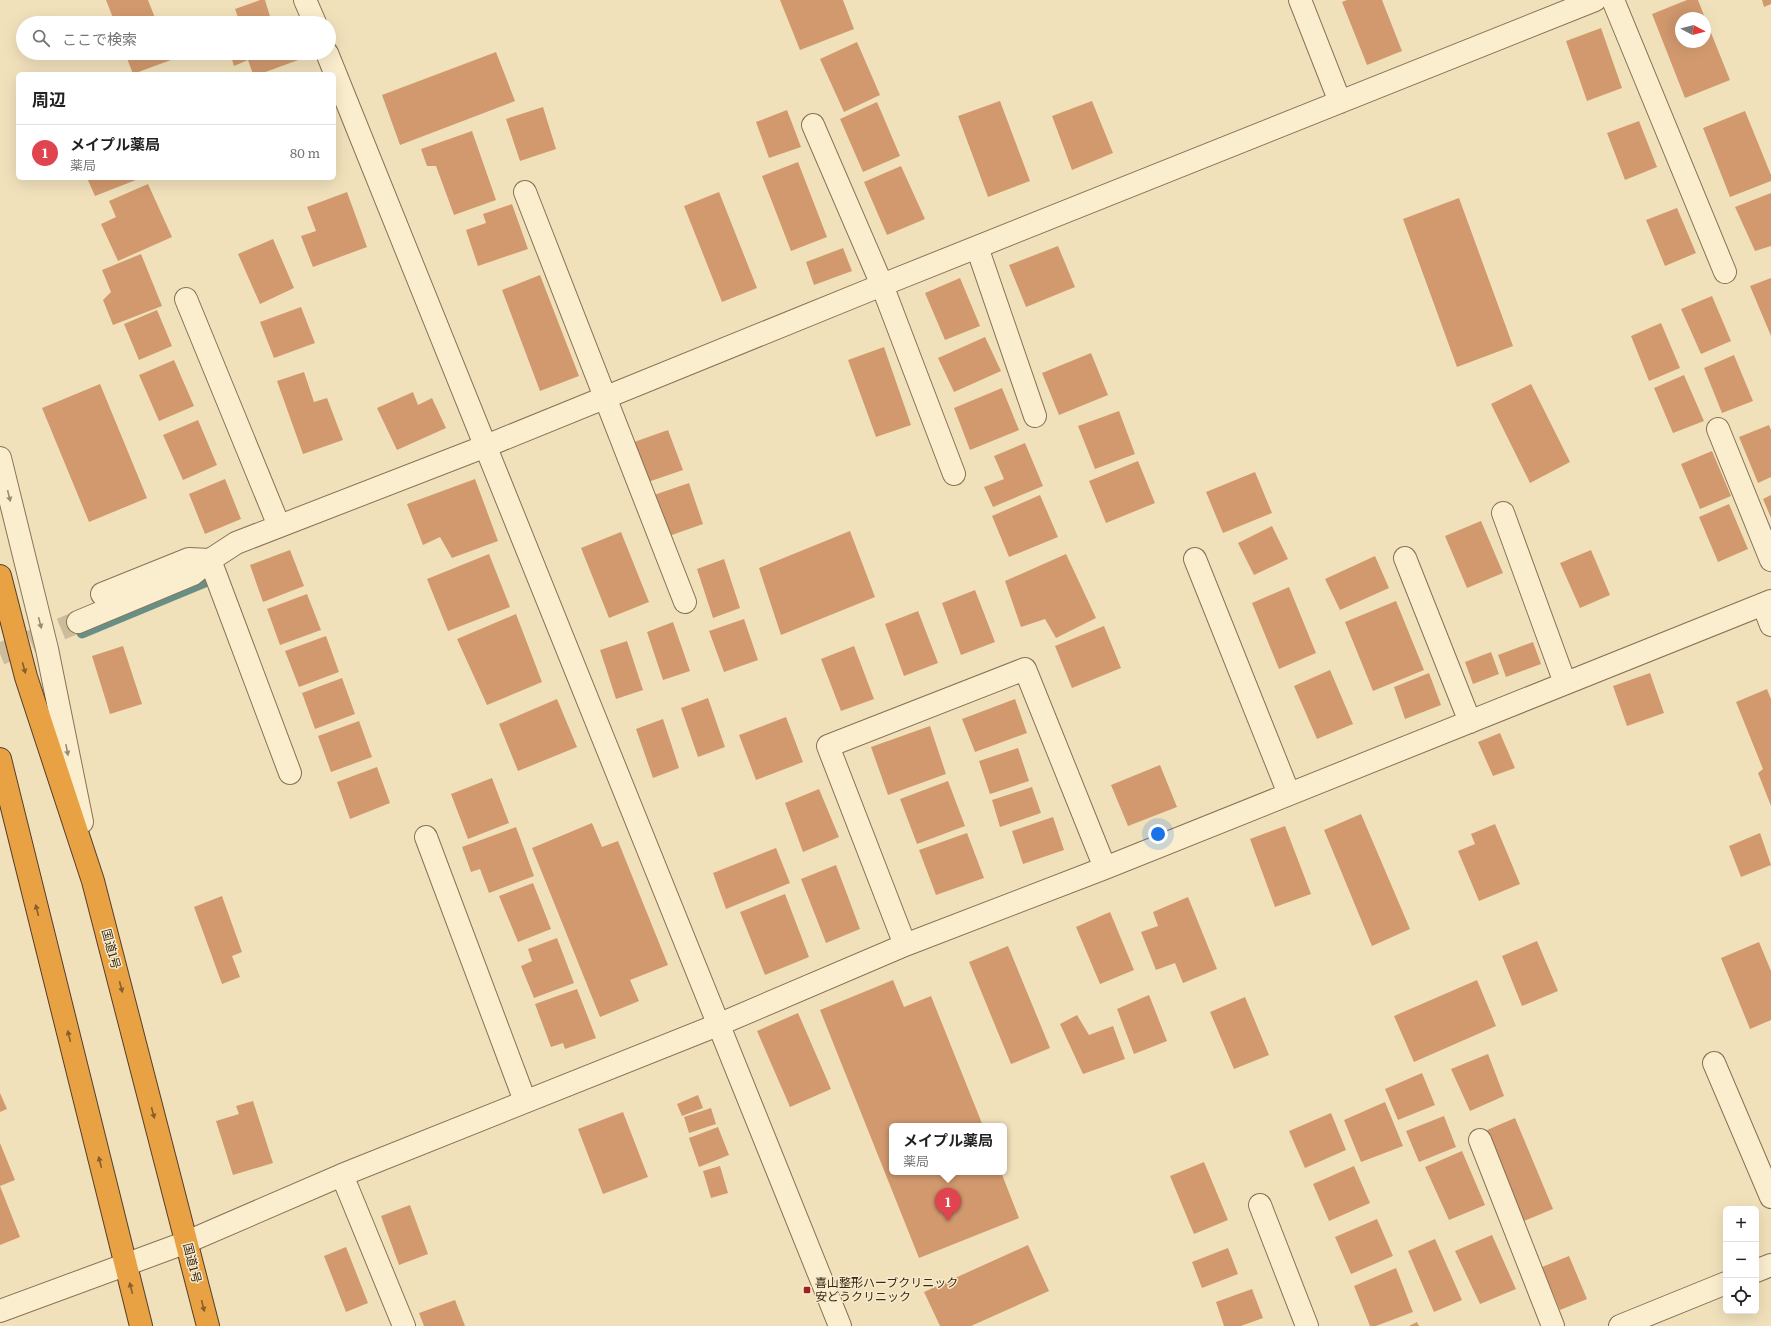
<!DOCTYPE html>
<html lang="ja">
<meta charset="utf-8">
<style>
body{margin:0;font-family:Literata,"Noto Sans JP",serif;background:#f6f6f6;color:#222}
.controls{position:absolute;right:12px;bottom:12px;display:grid;overflow:hidden;border-radius:6px;box-shadow:0 4px 16px #0002}
.controls button{width:36px;height:36px;display:grid;place-items:center;padding:0;border:0;border-bottom:1px solid #e0e0e0;background:#fff;color:#222;font:20px sans-serif}
.compass{position:absolute;left:1675px;top:12px;width:36px;height:36px;border-radius:50%;background:#fff;box-shadow:0 4px 16px #0002;rotate:97deg}
.you{position:absolute;left:1158px;top:834px;width:14px;height:14px;margin:-10px;border:3px solid #fff;border-radius:50%;background:#1a73e8;box-shadow:0 0 0 6px #1a73e833}
.badge{display:grid;place-items:center;width:26px;height:26px;border-radius:50%;background:#9c2120;color:#fff;font-size:13px;font-weight:700}
.pin{position:absolute;translate:-50% -33px;filter:drop-shadow(0 1px 2px #0008)}
.pin::after{content:'';position:absolute;top:21px;width:14px;height:12px;background:inherit;clip-path:polygon(0 0,100% 0,50% 100%)}
.popup{position:absolute;left:889px;top:1123px;width:118px;height:52px;box-sizing:border-box;display:grid;place-content:center;border-radius:6px;background:#fff;filter:drop-shadow(0 1px 3px #0005);font-size:13px;white-space:nowrap;color:#767676}
.popup b{font-size:15px;color:#222}
.popup::after{content:'';position:absolute;left:50%;top:100%;margin-left:-8px;border:8px solid transparent;border-top-color:#fff}
.list{margin:0;padding:0;list-style:none}
h2{display:flex;justify-content:space-between;align-items:center;height:52px;margin:0;padding:0 16px;font-size:17px}
h2 small{font-size:13px;font-weight:400;color:#767676}
.list li{display:grid;grid-template-columns:26px 1fr auto;gap:12px;align-items:center;box-sizing:border-box;height:56px;padding:0 16px;border-top:1px solid #e0e0e0}
.list b{display:block;font-size:15px;white-space:nowrap}
.list p{margin:0;font-size:13px;white-space:nowrap;color:#767676}
.list em{font-size:13px;font-style:normal;color:#767676}
.icon{flex:none;width:22px;height:22px;fill:none;stroke:currentColor;stroke-width:2;stroke-linecap:round;stroke-linejoin:round}
.map{position:relative;flex:none;width:1771px;height:1326px;overflow:hidden}
.search{position:absolute;background:#fff;box-shadow:0 4px 16px #0002;left:16px;top:16px;width:320px;height:44px;display:flex;align-items:center;gap:10px;box-sizing:border-box;padding:0 14px;border-radius:22px;color:#767676;font-size:15px}
.panel{position:absolute;background:#fff;box-shadow:0 4px 16px #0002;left:16px;top:72px;width:320px;height:108px;border-radius:6px}
.map>svg:first-child{display:block}
.lines{fill:none;stroke-linecap:round;stroke-linejoin:round}
.stream{stroke:#678f85;stroke-width:11}
.building{fill:#d2996e}
.minor-tunnel{stroke:#ccbc9b;stroke-width:22;stroke-dasharray:22 11;stroke-linecap:butt}
.minor-casing{stroke:#897154;stroke-width:24}
.highway-casing{stroke:#563e29;stroke-width:24}
.minor{stroke:#fbeecf;stroke-width:22}
.highway{stroke:#e8a244;stroke-width:22}
.oneway{fill:#998b74}
.oneway2{fill:#875f2d}
.poi-dot{fill:#9c2120;stroke:#f8ebcb;stroke-width:1.5}
.labels{text-anchor:middle;stroke-width:3;stroke-linejoin:round;paint-order:stroke}
.street-label{font-size:12px;fill:#37281a;stroke:#f8ebcb}
.poi-label{font-size:12px;fill:#37281a;stroke:#f8ebcb;text-anchor:start}
</style>
<div class="map">
<svg width="1771" height="1326" viewBox="0 0 1771 1326">
<rect width="100%" height="100%" fill="#f1e1bb"/>
<g class="lines">
<path class="stream" d="M82,633L205,582"/>
</g>
<path class="building" d="M106,0H148L157,23H115Z
M260,0H265L272,23H240L235,9Z
M780,0H843L854,29L800,50Z
M1347,0H1382L1402,51L1367,65L1342,2Z
M1687,0H1698L1705,18H1681V42H1705V18L1730,80L1685,98L1652,14Z
M1762,0H1771V4L1764,7Z
M1601,28L1622,88L1587,101L1566,41Z
M857,42L880,95L844,112L820,59Z
M496,52L515,101L400,145L382,95Z
M125,53H168L171,60L133,74Z
M230,53H299L301,59L260,74H253L248,60L234,66Z
M1000,101L1030,181L988,197L958,116Z
M1092,101L1113,153L1072,170L1052,116Z
M877,102L900,156L863,172L840,119Z
M543,107L556,149L520,161L506,119Z
M787,110L801,147L769,158L756,122Z
M1745,111L1771,175V181L1730,197L1703,128Z
M1639,121L1657,167L1625,180L1607,133Z
M472,131L496,200L454,215L436,166H427L421,149Z
M798,162L827,237L791,251L762,176Z
M901,166L925,219L887,235L864,182Z
M87,178H141L95,196Z
M148,184L172,237L118,261L101,224L116,217L109,201Z
M347,192L367,247L313,267L301,236L316,231L307,207Z
M719,192L757,288L722,302L684,206Z
M1771,193V246L1755,251L1735,207Z
M1459,198L1513,346L1457,367L1403,219Z
M512,204L528,249L478,266L466,230L486,223L483,214Z
M1677,208L1696,253L1665,266L1646,220Z
M273,239L294,288L260,304L238,254Z
M1058,246L1075,287L1026,307L1009,265Z
M843,248L852,271L814,285L806,262Z
M141,254L162,306L113,325L103,300L111,292L102,270Z
M540,275L579,376L540,391L502,290Z
M960,278L980,326L945,340L925,293Z
M1771,278V336L1750,286Z
M1712,296L1731,341L1701,354L1681,309Z
M301,307L315,343L274,358L260,322Z
M157,310L172,346L139,360L124,324Z
M1661,323L1680,368L1649,381L1631,336Z
M985,337L1001,371L954,392L938,358Z
M884,347L911,425L876,437L848,360Z
M1091,353L1108,395L1059,415L1042,373Z
M1734,355L1753,401L1722,413L1704,368Z
M174,360L194,406L159,421L139,375Z
M304,372L314,402L327,398L343,440L303,454L277,381Z
M1684,375L1704,421L1673,433L1654,388Z
M100,384L147,498L89,522L42,408Z
M1531,384L1570,462L1530,483L1491,404Z
M1002,388L1019,430L970,450L954,408Z
M413,392L418,405L432,398L446,428L397,450L377,408Z
M1119,411L1135,454L1095,469L1078,426Z
M198,420L217,465L183,480L163,435Z
M1769,425L1771,430V477L1758,483L1739,437Z
M668,430L683,470L648,482L634,442Z
M1025,443L1043,486L993,507L984,487L1004,479L994,456Z
M1712,451L1731,496L1700,509L1681,464Z
M1138,461L1155,503L1106,523L1089,481Z
M1255,472L1272,513L1223,533L1206,492Z
M225,479L241,519L205,534L189,494Z
M475,479L498,541L452,558L440,537L423,545L407,504Z
M689,483L703,524L669,536L654,495Z
M1040,495L1058,537L1009,557L992,516Z
M1771,495V518L1763,499Z
M1729,504L1748,549L1718,562L1699,517Z
M1481,521L1503,573L1467,588L1445,536Z
M1272,526L1288,559L1254,575L1238,543Z
M850,531L875,597L781,635L759,568Z
M621,532L649,602L609,618L581,548Z
M290,550L304,586L263,602L250,565Z
M1591,550L1610,595L1580,608L1560,563Z
M489,554L510,607L448,631L427,579Z
M1066,554L1096,618L1056,638L1045,619L1021,627L1005,581Z
M1375,556L1389,588L1340,610L1325,579Z
M724,559L740,608L713,618L697,569Z
M1289,587L1316,653L1279,669L1252,603Z
M975,590L995,642L961,655L942,603Z
M307,594L321,630L280,645L267,609Z
M1396,601L1424,670L1373,691L1345,622Z
M918,611L938,663L904,676L885,624Z
M516,614L542,682L487,705L457,639Z
M744,619L758,660L724,672L709,631Z
M673,622L690,671L663,680L647,632Z
M1104,626L1121,668L1072,688L1055,646Z
M326,636L339,672L299,687L285,651Z
M627,641L643,690L616,699L600,650Z
M1533,642L1541,664L1506,677L1498,655Z
M123,646L142,704L110,714L92,656Z
M854,646L874,699L841,711L821,659Z
M1491,652L1499,674L1473,684L1465,662Z
M1330,670L1353,724L1317,739L1294,686Z
M1429,673L1441,705L1405,719L1394,687Z
M1650,673L1664,713L1627,726L1613,686Z
M342,678L355,714L315,729L302,693Z
M1767,689L1771,699V806L1758,773L1763,769L1736,702Z
M708,698L725,747L698,757L681,708Z
M557,699L577,747L518,771L499,724Z
M1015,699L1027,733L975,752L962,719Z
M786,717L803,762L756,780L739,735Z
M663,719L679,768L653,778L636,729Z
M359,721L372,757L331,772L318,736Z
M930,726L946,774L888,795L871,747Z
M1500,733L1515,768L1493,776L1478,742Z
M1018,748L1029,781L990,794L979,761Z
M1160,765L1177,807L1128,826L1111,785Z
M377,767L390,803L350,819L337,782Z
M492,778L509,823L468,839L451,794Z
M948,781L965,826L917,844L900,799Z
M1032,787L1041,813L1000,827L992,800Z
M819,789L839,837L803,852L785,803Z
M1361,814L1410,929L1372,946L1324,830Z
M1053,817L1064,850L1023,864L1012,831Z
M592,823L602,847L618,841L668,965L630,980L639,1001L600,1017L532,848Z
M1495,824L1520,884L1479,901L1458,851L1475,844L1471,834Z
M1285,826L1311,894L1275,907L1250,839Z
M516,827L534,876L489,893L480,869L471,872L462,847Z
M967,833L984,878L936,895L919,850Z
M1760,833L1771,865L1741,877L1729,846Z
M776,848L790,883L726,909L713,873Z
M836,865L860,929L826,943L801,879Z
M533,883L551,929L518,942L499,896Z
M785,894L809,957L765,975L740,912Z
M222,896L242,952L232,956L240,977L222,984L194,907Z
M1188,897L1217,969L1183,983L1175,963L1156,970L1141,932L1158,926L1153,912Z
M1110,912L1134,970L1100,984L1076,927Z
M557,938L574,983L534,998L521,966L532,961L528,949Z
M1537,941L1558,991L1522,1006L1502,956Z
M1759,942L1771,971V1020L1750,1029L1721,958Z
M1008,946L1050,1048L1011,1064L969,962Z
M893,980L904,1007L931,996L983,1126H892V1172H1001L1019,1218L919,1258L820,1010Z
M1477,980L1496,1026L1414,1062L1394,1016Z
M577,989L596,1038L565,1049L563,1043L551,1047L535,1004Z
M1149,995L1167,1041L1134,1054L1117,1009Z
M1245,997L1269,1055L1234,1069L1210,1012Z
M798,1013L831,1089L790,1107L757,1031Z
M1077,1015L1089,1035L1113,1026L1125,1059L1083,1074L1060,1024Z
M1488,1054L1504,1096L1470,1111L1451,1069Z
M1422,1073L1435,1105L1398,1120L1385,1089Z
M0,1093L7,1109L0,1112Z
M698,1095L703,1108L682,1116L677,1104Z
M253,1101L273,1163L233,1175L216,1121L239,1114L236,1106Z
M1385,1102L1403,1146L1361,1162L1344,1120Z
M711,1108L716,1124L689,1133L684,1117Z
M623,1112L648,1177L603,1194L578,1129Z
M1331,1113L1346,1150L1305,1168L1289,1131Z
M1444,1116L1456,1147L1419,1162L1406,1131Z
M1515,1118L1553,1209L1524,1221L1487,1130Z
M718,1127L729,1155L699,1167L689,1138Z
M0,1143L15,1180L0,1186L20,1237L0,1245Z
M1462,1151L1485,1205L1449,1220L1425,1167Z
M1204,1162L1228,1220L1194,1234L1170,1176Z
M720,1166L728,1193L711,1198L703,1171Z
M1354,1166L1370,1203L1329,1221L1313,1184Z
M410,1205L428,1254L399,1265L381,1216Z
M1377,1219L1393,1256L1351,1274L1335,1237Z
M1492,1235L1516,1289L1480,1304L1455,1251Z
M1435,1239L1462,1300L1434,1312L1408,1251Z
M1028,1245L1049,1291L971,1326H940L924,1292Z
M346,1247L368,1303L346,1312L324,1256Z
M1228,1248L1238,1274L1202,1288L1192,1262Z
M1569,1256L1587,1299L1560,1310L1542,1267Z
M1396,1268L1413,1312L1376,1326H1370L1354,1286Z
M1252,1289L1263,1318L1241,1326H1224L1216,1302Z
M455,1300L465,1326H424L419,1313Z
M1417,1322L1419,1326H1409Z"/>
<g class="lines">
<path class="minor-tunnel" d="M0,654L78,622"/>
<defs>
<path id="minor" d="M305,0L315,23
M1300,0L1340,102
M1613,0L1725,272
M327,53L840,1326
M813,125L882,285L954,474
M525,192L685,602
M977,247L1035,416
M186,299L279,526
M1718,429L1771,560
M0,458L47,649L82,822
M1503,513L1565,683
M1405,558L1470,722
M1195,559L1289,794
M210,560L290,773
M102,594L189,559L210,560
M1763,604L1771,625
M78,622L193,574L210,560L236,543L486,446L882,285L1595,0
M426,837L525,1101
M905,945L828,746L1025,669L1105,868
M1714,1063L1771,1197
M1480,1140L1553,1326
M342,1175L404,1326
M1260,1205L1307,1326
M1756,1271L1771,1265
M0,1311L187,1242L342,1175L720,1024L905,945L1105,868L1771,601
M1620,1326L1726,1283"/>
<path id="highway" d="M0,576L26,677L93,881L208,1326
M0,759L141,1326"/>
</defs>
<use href="#minor" class="minor-casing"/>
<use href="#highway" class="highway-casing"/>
<use href="#minor" class="minor"/>
<use href="#highway" class="highway"/>
</g>
<defs><path id="oneway-solid" d="M-6-.8H1V-3.2L6.5 0L1 3.2V.8H-6Z"/></defs>
<g class="oneway">
<use href="#oneway-solid" transform="translate(9 496) rotate(76)"/>
<use href="#oneway-solid" transform="translate(40 623) rotate(76)"/>
<use href="#oneway-solid" transform="translate(67 750) rotate(79)"/>
</g>
<g class="oneway2">
<use href="#oneway-solid" transform="translate(24 668) rotate(75)"/>
<use href="#oneway-solid" transform="translate(37 910) rotate(-104)"/>
<use href="#oneway-solid" transform="translate(121 987) rotate(75)"/>
<use href="#oneway-solid" transform="translate(69 1036) rotate(-104)"/>
<use href="#oneway-solid" transform="translate(153 1113) rotate(75)"/>
<use href="#oneway-solid" transform="translate(100 1162) rotate(-104)"/>
<use href="#oneway-solid" transform="translate(131 1288) rotate(-104)"/>
<use href="#oneway-solid" transform="translate(203 1306) rotate(76)"/>
</g>
<rect class="poi-dot" x="803" y="1286" width="8" height="8" rx="2"/>
<g class="labels">
<g class="street-label">
<text transform="translate(111 949) rotate(75)" y="4">国道1号</text>
<text transform="translate(192 1263) rotate(76)" y="4">国道1号</text>
</g>
<g class="poi-label">
<text x="815" y="1287">喜山整形ハーブクリニック<tspan x="815" dy="14">安どうクリニック</tspan></text>
</g>
</g>
</svg>
<div class="controls">
<button>+</button>
<button>−</button>
<button><svg class="icon" aria-label="locate" viewBox="0 0 24 24"><circle cx="12" cy="12" r="6"/><path d="M12 2v4M12 18v4M2 12h4M18 12h4"/></svg></button>
</div>
<svg class="compass" viewBox="-18 -18 36 36"><path d="M0-13l5 13h-10z" fill="#e53935"/><path d="M0 13l5-13h-10z" fill="#767676"/></svg>
<div class="you"></div>
<div class="pin badge" style="left:948px;top:1221px;background:#e0444e">1</div>
<div class="popup"><b>メイプル薬局</b>薬局</div>
<div class="search"><svg class="icon" aria-label="search" viewBox="0 0 24 24"><circle cx="10" cy="10" r="6"/><path d="M15 15l6 6"/></svg>ここで検索</div>
<section class="panel">
<h2>周辺<small></small></h2>
<ul class="list">
<li><span class="badge" style="background:#e0444e">1</span><div><b>メイプル薬局</b><p>薬局</p></div><em>80 m</em></li>
</ul>
</section>
</div>
